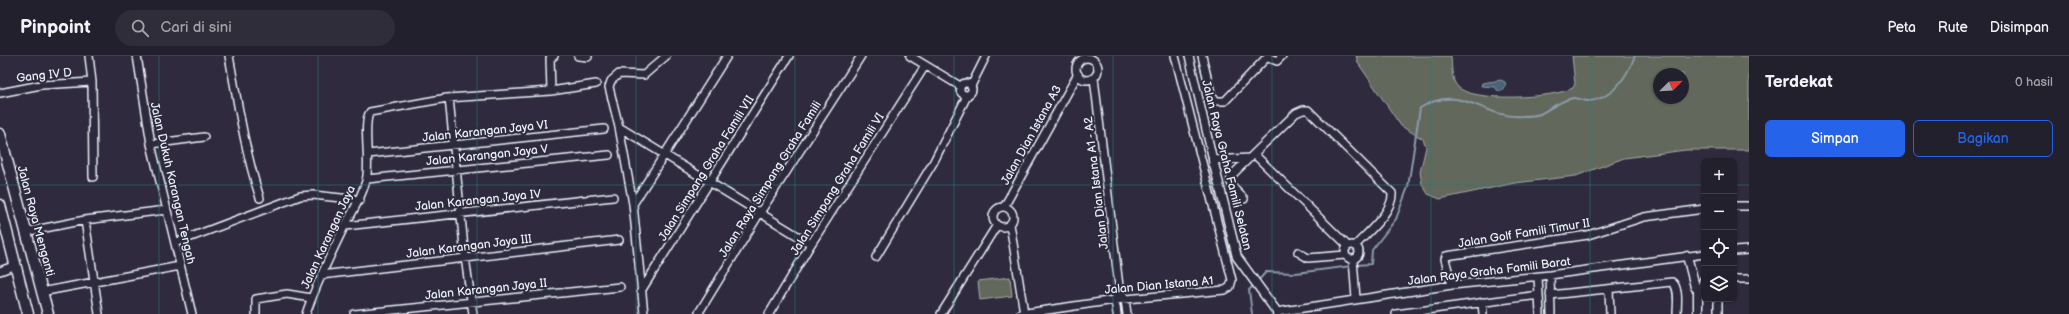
<!DOCTYPE html>
<html lang="id">
<meta charset="utf-8">
<style>
body{margin:0;font-family:"Balsamiq Sans",sans-serif;background:#2f2d3a;color:#f1f3f6}
.controls{position:absolute;right:12px;bottom:12px;display:grid;overflow:hidden;border-radius:6px;box-shadow:0 1px 3px #0004}
.controls button{width:36px;height:36px;display:grid;place-items:center;padding:0;border:0;border-bottom:1px solid #403e4a;background:#23202e;color:#f1f3f6;font:20px sans-serif}
.compass{position:absolute;left:1653px;top:12px;width:36px;height:36px;border-radius:50%;background:#23202e;box-shadow:0 1px 3px #0004;rotate:66deg}
.list{margin:0;padding:0;list-style:none}
h2{display:flex;justify-content:space-between;align-items:center;height:52px;margin:0;padding:0 16px;font-size:17px}
h2 small{font-size:13px;font-weight:400;color:#a3a3aa}
.actions{display:flex;gap:8px;padding:12px 16px}
.actions a{flex:1;padding:9px 0;border:1px solid #2563eb;border-radius:6px;text-align:center;font-size:14px;color:#2563eb}
.actions .main{background:#2563eb;color:#fff}
.icon{flex:none;width:22px;height:22px;fill:none;stroke:currentColor;stroke-width:2;stroke-linecap:round;stroke-linejoin:round}
.map{position:relative;flex:none;width:1749px;height:258px;overflow:hidden}
header{display:flex;align-items:center;gap:24px;box-sizing:border-box;height:56px;padding:0 20px;background:#23202e;border-bottom:1px solid #403e4a}
header strong{font-size:19px}
nav{display:flex;gap:22px;margin-inline-start:auto;font-size:14px}
.search{width:280px;height:36px;background:#2f2d3a;display:flex;align-items:center;gap:10px;box-sizing:border-box;padding:0 14px;border-radius:22px;color:#a3a3aa;font-size:15px}
main{display:flex}
aside{flex:1;background:#23202e}
.map>svg:first-child{display:block}
.green{fill:#63685b;stroke:#a6acaa;fill-rule:evenodd}
.water{fill:#4c6277;stroke:#8a9bab}
.lines{fill:none;stroke-linecap:round;stroke-linejoin:round}
.stream{stroke:#8a9bab;stroke-width:2}
.minor-casing{stroke:#e8f1f8;stroke-width:10}
.tertiary-casing{stroke:#e8f1f8;stroke-width:11}
.secondary-casing{stroke:#e8f1f8;stroke-width:13}
.minor{stroke:#2f2a3d;stroke-width:7}
.tertiary{stroke:#2f2a3d;stroke-width:8}
.secondary{stroke:#2f2a3d;stroke-width:10}
.grid{fill:none;stroke:#25827c;stroke-width:1;stroke-opacity:0.55}
.labels{text-anchor:middle;stroke-width:4;stroke-linejoin:round;paint-order:stroke}
.street-label{font-size:12px;fill:#e8f1f8;stroke:#2f2a3d}
</style>
<header>
<strong>Pinpoint</strong>
<div class="search"><svg class="icon" aria-label="search" viewBox="0 0 24 24"><circle cx="10" cy="10" r="6"/><path d="M15 15l6 6"/></svg>Cari di sini</div>
<nav><a>Peta</a><a>Rute</a><a>Disimpan</a></nav>
</header>
<main>
<div class="map">
<svg width="1749" height="258" viewBox="0 0 1749 258">
<rect width="100%" height="100%" fill="#2f2a3d"/>
<filter id="ink" filterUnits="userSpaceOnUse"><feTurbulence type="fractalNoise" baseFrequency=".025" numOctaves="2"/><feDisplacementMap in="SourceGraphic" scale="8" xChannelSelector="R" yChannelSelector="G"/><feConvolveMatrix kernelMatrix="1 2 1 2 8 2 1 2 1" color-interpolation-filters="sRGB"/></filter>
<g filter="url(#ink)">
<path class="green" d="M1356,0H1451C1452,9 1451,23 1457,30C1470,47 1555,42 1573,32L1575,28L1572,0H1749V94H1686L1624,102L1576,120L1515,127L1440,143L1428,138L1422,128L1420,116L1426,91L1423,83L1401,70L1358,7ZM1659,18H1683V42H1659Z
M1010,221L1012,240L980,244L978,225Z"/>
<path class="water" d="M1501,24L1505,26L1506,30L1502,35H1498L1495,31L1481,30L1482,27Z"/>
<g class="lines">
<path class="stream" d="M1356,209L1371,208L1372,194L1396,163L1408,131L1420,52C1462,26 1483,63 1522,60C1527,60 1535,60 1540,58C1550,53 1561,44 1573,42C1578,41 1585,46 1590,45C1614,42 1627,20 1635,0
M1257,226L1266,216L1296,217L1352,210
M1252,258L1249,234L1254,229"/>
<defs>
<path id="minor" d="M89,0L92,26L93,121
M137,0L151,88L192,258
M229,0C238,48 245,96 260,142
M578,0L588,1
M910,0L960,30
M1189,0L1213,104L1250,102
M1202,0L1212,41L1217,45H1225L1268,0
M1267,1L1277,5L1282,0
M1076 13a11 11 0 1 1 22 0a11 11 0 1 1-22 0Z
M1094,22L1119,230
M960 33a6 6 0 1 1 12 0a6 6 0 1 1-12 0Z
M971,30L986,0
M551,35L550,2L554,0
M0,37L41,29L92,26
M449,42L465,201L473,258
M619,71L811,188
M151,88L204,81
M368,98L604,73
M1254,98L1348,190
M367,123L609,99
M1244,143C1238,136 1227,129 1232,119L1296,57L1303,54H1308L1392,137C1394,155 1366,178 1355,190
M633,148L727,0
M1734,150H1749
M1004,151L1078,18
M993 161a10 10 0 1 1 20 0a10 10 0 1 1-20 0Z
M85,164L99,258
M1010,168L1024,257
M345,170L613,141
M25,176L85,164L166,154
M175,187L300,140L313,139L360,144
M1345 196a7 7 0 1 1 14 0a7 7 0 1 1-14 0Z
M1734,195L1749,194
M1298,196L1308,202L1345,199
M876,201L933,107L967,40
M1353,203L1356,243
M0,215L16,209
M321,219L619,184
M1550,219L1551,258
M1538,221L1540,258
M1734,223H1749
M1452,229L1445,203L1446,200L1588,179L1644,161L1704,153
M1609,233L1610,258
M641,235L789,0
M41,236L180,210
M1550,239L1672,226C1680,232 1677,249 1677,258
M1718,243V258
M1482,246L1483,258
M256,258V243L287,238L311,242
M306,258C316,228 330,200 344,171C353,156 361,142 366,125C371,108 362,66 370,56L447,42L551,35L596,28
M354,258L620,231
M644,258L633,148L619,71L609,31L611,25L619,18L644,19L666,0
M698,258L761,155L861,0
M769,258L811,188L925,10
M941,258L997,169
M1020,258L1115,244L1225,234L1230,231L1232,224L1175,0
M1117,258L1115,244L1119,230L1125,243L1127,258
M1277,258V256L1452,229L1550,219L1704,198
M1396,258L1539,239"/>
<path id="tertiary" d="M1213,104L1237,201L1277,256
M1687,200L1695,231L1698,234V258
M1698,234L1702,230L1704,224"/>
<path id="secondary" d="M0,78L48,258
M0,149L28,258"/>
</defs>
<use href="#minor" class="minor-casing"/>
<use href="#tertiary" class="tertiary-casing"/>
<use href="#secondary" class="secondary-casing"/>
<use href="#minor" class="minor"/>
<use href="#tertiary" class="tertiary"/>
<use href="#secondary" class="secondary"/>
</g>
</g>
<path class="grid" d="M159,0V258M318,0V258M477,0V258M636,0V258M795,0V258M954,0V258M1113,0V258M1272,0V258M1431,0V258M1590,0V258M0,129H1704M1734,129H1749"/>
<g class="labels">
<g class="street-label">
<text transform="translate(44 19) rotate(-6)" y="4">Gang IV D</text>
<text transform="translate(485 75) rotate(-6)" y="4">Jalan Karangan Jaya VI</text>
<text transform="translate(1031 79) rotate(-61)" y="4">Jalan Dian Istana A3</text>
<text transform="translate(487 99) rotate(-6)" y="4">Jalan Karangan Jaya V</text>
<text transform="translate(1227 109) rotate(76)" y="4">Jalan Raya Graha Famili Selatan</text>
<text transform="translate(706 112) rotate(-58)" y="4">Jalan Simpang Graha Famili VII</text>
<text transform="translate(770 123) rotate(-58)" y="4">Jalan Raya Simpang Graha Famili</text>
<text transform="translate(173 127) rotate(77)" y="4">Jalan Dukuh Karangan Tengah</text>
<text transform="translate(1096 127) rotate(-97)" y="4">Jalan Dian Istana A1 - A2</text>
<text transform="translate(837 128) rotate(-58)" y="4">Jalan Simpang Graha Famili VI</text>
<text transform="translate(478 144) rotate(-6)" y="4">Jalan Karangan Jaya IV</text>
<text transform="translate(36 165) rotate(75)" y="4">Jalan Raya Menganti</text>
<text transform="translate(1524 177) rotate(-9)" y="4">Jalan Golf Famili Timur II</text>
<text transform="translate(328 181) rotate(-65)" y="4">Jalan Karangan Jaya</text>
<text transform="translate(469 190) rotate(-7)" y="4">Jalan Karangan Jaya III</text>
<text transform="translate(1489 215) rotate(-7)" y="4">Jalan Raya Graha Famili Barat</text>
<text transform="translate(1159 229) rotate(-5)" y="4">Jalan Dian Istana A1</text>
<text transform="translate(486 233) rotate(-6)" y="4">Jalan Karangan Jaya II</text>
</g>
</g>
</svg>
<div class="controls">
<button>+</button>
<button>−</button>
<button><svg class="icon" aria-label="locate" viewBox="0 0 24 24"><circle cx="12" cy="12" r="6"/><path d="M12 2v4M12 18v4M2 12h4M18 12h4"/></svg></button>
<button><svg class="icon" aria-label="layers" viewBox="0 0 24 24"><path d="M12 4l9 5-9 5-9-5zM3 14l9 5 9-5"/></svg></button>
</div>
<svg class="compass" viewBox="-18 -18 36 36"><path d="M0-13l5 13h-10z" fill="#e53935"/><path d="M0 13l5-13h-10z" fill="#a3a3aa"/></svg>
</div>
<aside>
<h2>Terdekat<small>0 hasil</small></h2>
<ul class="list">
</ul>
<div class="actions"><a class="main">Simpan</a><a>Bagikan</a></div>
</aside>
</main>
